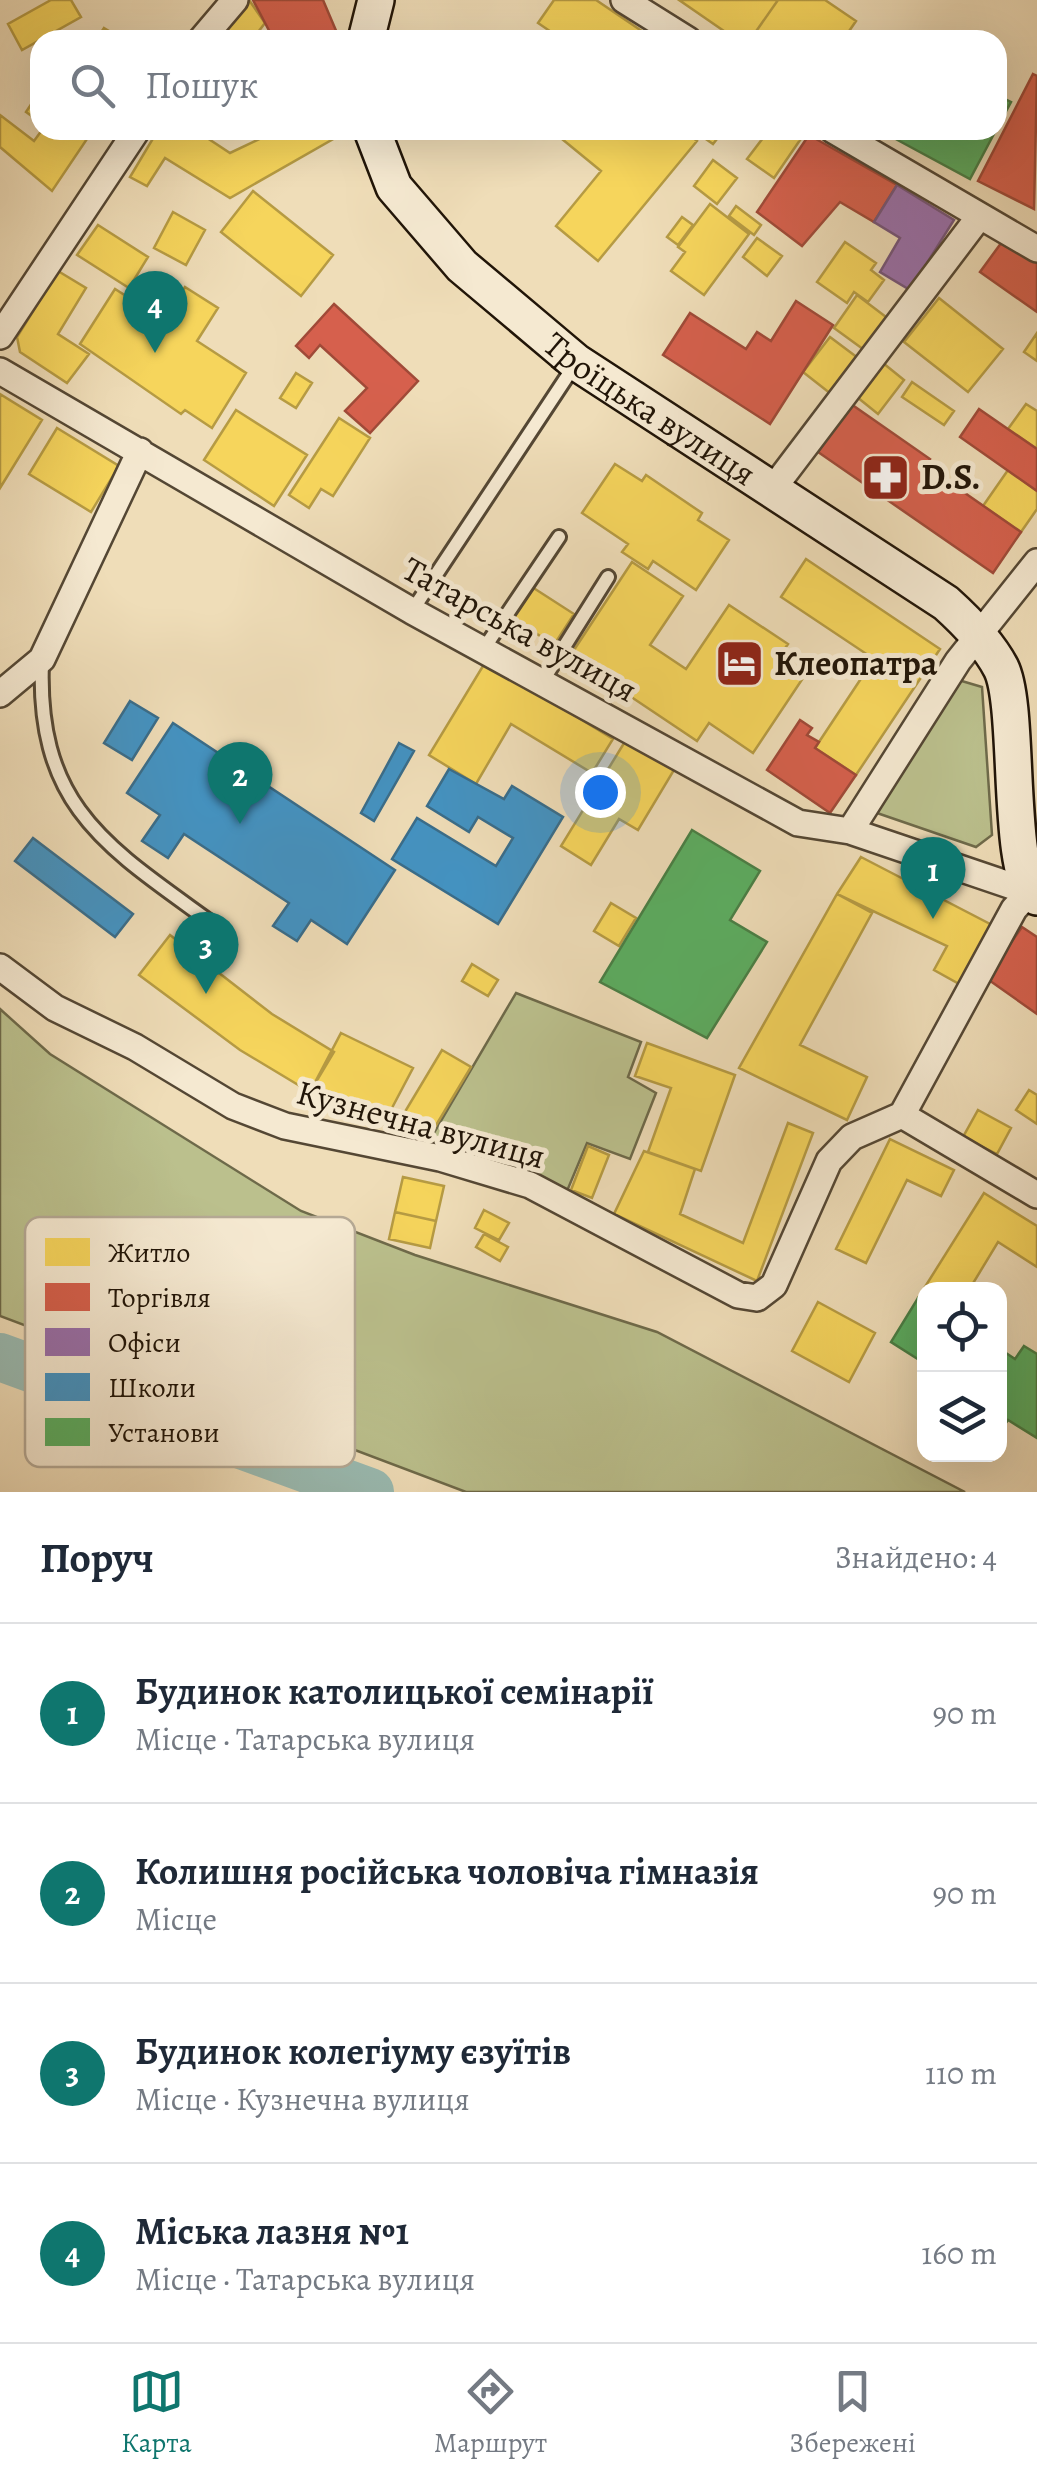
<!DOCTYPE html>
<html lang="uk">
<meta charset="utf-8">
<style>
body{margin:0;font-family:Alegreya,serif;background:#f6f6f7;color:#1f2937}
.controls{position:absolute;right:30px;bottom:30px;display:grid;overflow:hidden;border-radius:20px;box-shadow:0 10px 40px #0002}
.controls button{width:90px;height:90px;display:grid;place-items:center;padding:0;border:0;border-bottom:2px solid #e0e1e3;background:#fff;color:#1f2937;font:50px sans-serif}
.you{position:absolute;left:600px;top:792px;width:35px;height:35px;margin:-25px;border:8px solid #fff;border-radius:50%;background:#1a73e8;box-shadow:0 0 0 15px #1a73e833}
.badge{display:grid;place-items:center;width:65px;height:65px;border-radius:50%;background:#0f766e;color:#fff;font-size:32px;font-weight:700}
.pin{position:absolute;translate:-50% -82px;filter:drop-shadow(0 2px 5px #0008)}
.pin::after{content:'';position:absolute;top:52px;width:35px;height:30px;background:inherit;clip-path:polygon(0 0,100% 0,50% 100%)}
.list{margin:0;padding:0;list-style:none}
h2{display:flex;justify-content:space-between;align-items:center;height:130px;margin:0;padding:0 40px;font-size:42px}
h2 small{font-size:32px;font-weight:400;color:#747a83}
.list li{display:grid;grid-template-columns:65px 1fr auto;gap:30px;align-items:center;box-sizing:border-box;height:180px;padding:0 40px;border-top:2px solid #e0e1e3}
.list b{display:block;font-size:38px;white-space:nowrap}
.list p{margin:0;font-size:32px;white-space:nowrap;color:#747a83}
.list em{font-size:32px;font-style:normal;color:#747a83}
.icon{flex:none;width:55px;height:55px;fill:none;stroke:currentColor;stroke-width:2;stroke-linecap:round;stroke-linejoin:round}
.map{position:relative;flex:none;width:1037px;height:1492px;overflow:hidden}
.search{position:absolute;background:#fff;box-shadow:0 10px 40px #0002;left:30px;right:30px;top:30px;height:110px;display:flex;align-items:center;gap:25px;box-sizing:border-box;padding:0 35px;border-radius:30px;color:#747a83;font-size:38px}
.sheet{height:850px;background:#fff}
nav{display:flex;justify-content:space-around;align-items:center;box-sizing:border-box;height:140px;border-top:2px solid #e0e1e3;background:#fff;font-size:28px;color:#747a83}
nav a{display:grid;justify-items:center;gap:5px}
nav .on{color:#0f766e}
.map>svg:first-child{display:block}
.green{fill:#bbc08d;stroke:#6e6a4a;stroke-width:2.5}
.homes{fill:#f6d55c;stroke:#b69b43;stroke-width:2.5}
.shops{fill:#d6604d;stroke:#a04a38;stroke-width:2.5}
.offices{fill:#9970ab;stroke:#75557a;stroke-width:2.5}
.schools{fill:#4393c3;stroke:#396d8b;stroke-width:2.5}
.public{fill:#5aae61;stroke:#498046;stroke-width:2.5}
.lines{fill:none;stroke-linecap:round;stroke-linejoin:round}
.river{stroke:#9abbb2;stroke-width:48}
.service-casing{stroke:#544734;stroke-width:18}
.minor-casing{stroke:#544734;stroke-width:30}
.secondary-casing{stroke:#211508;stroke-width:40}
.service{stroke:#f5e9d1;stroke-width:12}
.minor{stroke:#f5e9d1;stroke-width:25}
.secondary{stroke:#f5e9d1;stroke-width:35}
.labels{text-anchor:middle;stroke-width:10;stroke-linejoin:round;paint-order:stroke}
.street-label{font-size:35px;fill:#211508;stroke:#f5e9d1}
.poi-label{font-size:35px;font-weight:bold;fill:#211508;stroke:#f5e9d1;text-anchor:start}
.key{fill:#f5e9d1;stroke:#b5a995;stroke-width:2.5}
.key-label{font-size:28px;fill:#211508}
</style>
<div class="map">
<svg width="1037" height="1492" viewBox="0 0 1037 1492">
<rect width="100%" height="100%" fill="#efddb8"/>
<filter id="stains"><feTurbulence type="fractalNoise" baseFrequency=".002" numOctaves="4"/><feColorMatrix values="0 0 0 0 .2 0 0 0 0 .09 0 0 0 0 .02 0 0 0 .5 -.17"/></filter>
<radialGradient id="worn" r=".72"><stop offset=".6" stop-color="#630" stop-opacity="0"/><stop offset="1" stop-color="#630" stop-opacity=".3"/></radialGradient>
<path class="green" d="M955,679L982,687L992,835L976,847L877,813Z
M516,993L641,1042L628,1077L656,1093L630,1159L587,1143L567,1191L425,1148Z
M0,1009L50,1054L301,1211L415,1255L657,1332L965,1492H466L0,1316Z"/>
<path class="homes" d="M51,0H71L81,17L22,50L8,24Z
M249,0L265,23L252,40H214Z
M554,0H596L655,40H563L538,23Z
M679,0H778L750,40H737Z
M778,0H825L856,21L843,40H750Z
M104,28L124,40H96Z
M40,91V122L26,112Z
M0,115L34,141L42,130H93L52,191L0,147Z
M158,130H195L230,153L278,130H349L230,198L165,158L147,186L130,177Z
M551,130H684L697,141L598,261L556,226L601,171Z
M693,130H724L713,144Z
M769,130H784L800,140L774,178L747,159Z
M713,160L737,178L717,204L694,186Z
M253,191L333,255L301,296L221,232Z
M710,204L749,234L704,295L671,271L685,252L678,247Z
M736,206L761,225L754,235L729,216Z
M173,212L205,230L186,265L154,248Z
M682,217L693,225L678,245L667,237Z
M98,225L148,257L129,288L77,255Z
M757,238L782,256L767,276L743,257Z
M845,242L876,263L871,270L884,280L868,302L854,292L847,303L817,282Z
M58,271L86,288L58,334L89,354L67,383L20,352L17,337Z
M185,287L218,308L197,341L246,373L212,428L185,410L181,414L80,344L115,289L164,320Z
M857,295L890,320L867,352L834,328Z
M939,298L1003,349L968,392L904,342Z
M1037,333V361L1024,352Z
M830,337L858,358L831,394L803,372Z
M883,363L904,380L878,414L857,397Z
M296,373L312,383L296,408L280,398Z
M912,382L954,411L944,425L902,397Z
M0,394L42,420L0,488Z
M1026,404L1037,411V449L1008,429Z
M236,410L307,455L274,506L204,460Z
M339,418L370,438L333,496L321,489L309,508L289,495Z
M57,428L119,466L91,512L29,474Z
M615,464L642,481L646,475L702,513L698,520L729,540L696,590L653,561L648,569L622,552L628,544L582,513Z
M1008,470L1037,491V509L1021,532L983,506Z
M806,559L940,649L856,775L815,748L874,659L781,597Z
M632,562L683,596L650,645L686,669L729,605L788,644L779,657L805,675L753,753L709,723L697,741L570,656Z
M532,587L574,614L554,645L511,617Z
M486,661L613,739L592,773L511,724L476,784L429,755Z
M629,735L677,765L638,830L619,819L591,865L561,846Z
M861,857L992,925L961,985L934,970L947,946L837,894Z
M837,894L872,913L800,1045L867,1077L847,1120L739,1068Z
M611,903L636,918L619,946L594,931Z
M170,935L272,1014L334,1052L310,1092L240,1050L139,975Z
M472,964L498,980L488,996L462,981Z
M341,1033L413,1068L383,1125L310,1092Z
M647,1043L735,1075L701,1171L648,1152L671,1088L635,1076Z
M442,1050L471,1067L423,1147L394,1130Z
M1029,1090L1037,1095V1124L1016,1110Z
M978,1110L1011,1128L997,1154L963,1137Z
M788,1123L813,1133L757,1281L614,1214L644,1151L695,1169L680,1214L743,1243Z
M890,1139L954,1170L941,1196L907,1180L866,1263L836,1249Z
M588,1146L609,1155L592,1198L571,1190Z
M403,1177L444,1186L436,1221L395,1212Z
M984,1193L1037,1226V1267L998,1242L969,1290H924V1302L918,1298Z
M484,1210L509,1223L499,1240L475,1228Z
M395,1212L436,1221L430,1248L389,1239Z
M484,1234L508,1247L500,1261L476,1247Z
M818,1302L875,1333L849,1382L792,1351Z"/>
<path class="shops" d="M253,0H323L340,40H274Z
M1033,74L1037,76L1034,209L978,181Z
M809,135L897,185L874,222L840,202L802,246L757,212Z
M1007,235L1037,256V312L980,272Z
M796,301L833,325L770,424L663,355L690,313L746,349L757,332L771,341Z
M334,304L418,381L370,433L345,411L367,388L320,345L309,358L296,346Z
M851,404L930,459L926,466L1021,532L993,573L818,452Z
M979,409L1037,449V491L960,437Z
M800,720L812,728L807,735L819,742L815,748L856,775L830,813L767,770Z
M1022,927L1037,937V1014L986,978Z"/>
<path class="offices" d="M897,185L954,220L910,290L880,272L900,238L874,222Z"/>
<path class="schools" d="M130,701L158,718L132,760L104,743Z
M173,723L395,870L347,944L311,920L297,941L273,926L289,903L184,834L168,858L142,841L160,815L127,793Z
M399,743L414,751L374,821L361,813Z
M449,769L504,799L512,786L563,817L498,924L392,859L417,818L496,866L513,838L478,817L469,832L427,806Z
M33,838L133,914L115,937L15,861Z"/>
<path class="public" d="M997,95L1011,102L997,128Z
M879,130H996L970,179Z
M692,830L760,871L730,920L767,942L707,1038L600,982Z
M918,1298L924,1302V1363L891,1342Z
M1024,1346L1037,1354V1438L1008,1420L1000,1431V1349L1015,1359Z"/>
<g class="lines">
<path class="river" d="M0,1357L370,1492"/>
<defs>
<path id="service" d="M412,611L576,363
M483,650L559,537
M42,661C36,809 109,848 216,926
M542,682L608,577"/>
<path id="minor" d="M624,0L688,40
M201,40L235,0
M833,130L1037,249
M0,336L137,130
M0,371L412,611L798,823L850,831L1030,892L1014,909L902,1115L852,1137L829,1161L774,1285L757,1298L738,1295L530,1185L440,1158L285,1126L233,1106L135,1047L55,1008L0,967
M772,490L979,217
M0,694L42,659L140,451
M850,831L958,661L1037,562
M902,1115L1037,1195"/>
<g id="secondary">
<path d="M366,40L376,0"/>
<path id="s1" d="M372,130L394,187L462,266L576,362L946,603C966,621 988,643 1001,668C1021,708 1005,874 1037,897"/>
</g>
</defs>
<use href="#service" class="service-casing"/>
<use href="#minor" class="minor-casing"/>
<use href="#secondary" class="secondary-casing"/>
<use href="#service" class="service"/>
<use href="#minor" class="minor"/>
<use href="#secondary" class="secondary"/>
</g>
<defs>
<symbol id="pharmacy-square" viewBox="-11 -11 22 22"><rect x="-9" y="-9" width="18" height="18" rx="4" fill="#8f2418" stroke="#f5e9d1"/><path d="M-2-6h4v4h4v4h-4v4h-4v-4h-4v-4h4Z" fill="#fff"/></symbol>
<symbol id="hotel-square" viewBox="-11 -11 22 22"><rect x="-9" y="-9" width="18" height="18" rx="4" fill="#8f2418" stroke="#f5e9d1"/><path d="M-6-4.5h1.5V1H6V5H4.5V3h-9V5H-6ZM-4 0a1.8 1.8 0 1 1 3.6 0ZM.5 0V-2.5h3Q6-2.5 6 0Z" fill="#fff"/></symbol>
</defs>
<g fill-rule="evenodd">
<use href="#pharmacy-square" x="858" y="450" width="55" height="55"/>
<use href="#hotel-square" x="712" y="636" width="55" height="55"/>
</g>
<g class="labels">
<g class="street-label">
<text dy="12" stroke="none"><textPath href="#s1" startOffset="402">Троїцька вулиця</textPath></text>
<text transform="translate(520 629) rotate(29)" y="12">Татарська вулиця</text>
<text transform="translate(421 1124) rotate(15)" y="12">Кузнечна вулиця</text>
</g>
<g class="poi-label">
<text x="921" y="489">D.S.</text>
<text x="774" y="675">Клеопатра</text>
</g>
</g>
<rect x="25" y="1217" width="330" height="250" rx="15" class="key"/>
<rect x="45" y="1238" width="45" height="28" fill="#f6d55c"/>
<rect x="45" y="1283" width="45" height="28" fill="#d6604d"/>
<rect x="45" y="1328" width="45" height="28" fill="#9970ab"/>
<rect x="45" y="1373" width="45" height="28" fill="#4393c3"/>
<rect x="45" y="1418" width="45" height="28" fill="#5aae61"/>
<g class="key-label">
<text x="108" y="1262">Житло</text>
<text x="108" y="1307">Торгівля</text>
<text x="108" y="1352">Офіси</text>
<text x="108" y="1397">Школи</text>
<text x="108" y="1442">Установи</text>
</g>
<rect width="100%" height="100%" filter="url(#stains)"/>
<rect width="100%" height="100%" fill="url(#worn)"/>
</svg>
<div class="controls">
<button><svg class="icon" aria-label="locate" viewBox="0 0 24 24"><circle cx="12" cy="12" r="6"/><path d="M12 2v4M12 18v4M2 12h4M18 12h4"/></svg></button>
<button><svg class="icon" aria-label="layers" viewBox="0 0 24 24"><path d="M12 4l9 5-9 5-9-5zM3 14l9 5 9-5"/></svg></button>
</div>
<div class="you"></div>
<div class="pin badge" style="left:933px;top:919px">1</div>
<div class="pin badge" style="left:240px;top:824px">2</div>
<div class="pin badge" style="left:206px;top:994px">3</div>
<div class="pin badge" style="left:155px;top:353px">4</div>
<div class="search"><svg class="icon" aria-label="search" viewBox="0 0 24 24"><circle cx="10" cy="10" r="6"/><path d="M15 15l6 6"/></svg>Пошук</div>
</div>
<section class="sheet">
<h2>Поруч<small>Знайдено: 4</small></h2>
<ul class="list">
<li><span class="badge">1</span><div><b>Будинок католицької семінарії</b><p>Місце · Татарська вулиця</p></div><em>90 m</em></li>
<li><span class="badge">2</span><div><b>Колишня російська чоловіча гімназія</b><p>Місце</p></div><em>90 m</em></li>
<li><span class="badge">3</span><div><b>Будинок колегіуму єзуїтів</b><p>Місце · Кузнечна вулиця</p></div><em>110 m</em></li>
<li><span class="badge">4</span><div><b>Міська лазня №1</b><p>Місце · Татарська вулиця</p></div><em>160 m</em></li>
</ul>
</section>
<nav>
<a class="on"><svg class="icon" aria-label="map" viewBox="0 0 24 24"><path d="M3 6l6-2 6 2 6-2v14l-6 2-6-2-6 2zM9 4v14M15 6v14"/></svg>Карта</a>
<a><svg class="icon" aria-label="directions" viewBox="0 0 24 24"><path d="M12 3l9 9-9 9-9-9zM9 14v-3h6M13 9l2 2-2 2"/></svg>Маршрут</a>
<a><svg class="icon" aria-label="saved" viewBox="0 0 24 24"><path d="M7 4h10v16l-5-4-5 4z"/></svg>Збережені</a>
</nav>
